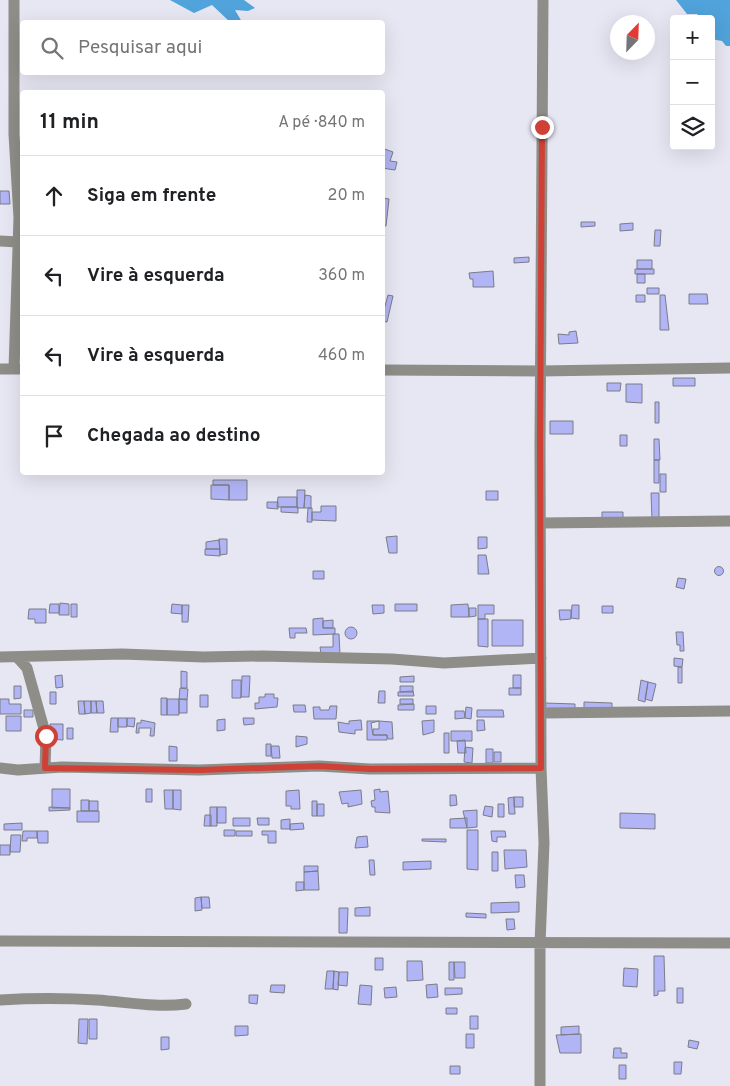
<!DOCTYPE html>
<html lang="pt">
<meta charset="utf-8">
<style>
body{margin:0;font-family:Overpass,sans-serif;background:#f2f2f2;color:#202124}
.controls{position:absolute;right:15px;top:15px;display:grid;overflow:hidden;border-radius:5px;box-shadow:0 5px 20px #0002}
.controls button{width:45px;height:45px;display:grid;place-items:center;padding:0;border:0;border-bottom:1px solid #e0e0e0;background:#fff;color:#202124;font:25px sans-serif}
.compass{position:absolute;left:610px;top:15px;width:45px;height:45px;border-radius:50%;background:#fff;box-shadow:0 5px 20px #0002;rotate:23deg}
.stop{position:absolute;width:15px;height:15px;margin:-11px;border:4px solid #cf4137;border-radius:50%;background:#fff}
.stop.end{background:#cf4137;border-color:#fff;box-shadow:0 1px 5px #0008}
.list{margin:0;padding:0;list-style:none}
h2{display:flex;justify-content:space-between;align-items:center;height:65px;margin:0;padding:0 20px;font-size:21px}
h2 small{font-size:16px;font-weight:400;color:#757577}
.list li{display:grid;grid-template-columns:32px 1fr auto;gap:15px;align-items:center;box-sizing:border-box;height:80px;padding:0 20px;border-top:1px solid #e0e0e0}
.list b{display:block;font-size:19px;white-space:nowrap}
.list em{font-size:16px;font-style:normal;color:#757577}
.icon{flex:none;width:28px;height:28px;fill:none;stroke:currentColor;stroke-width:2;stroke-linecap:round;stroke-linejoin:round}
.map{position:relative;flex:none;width:730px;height:1086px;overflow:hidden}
.search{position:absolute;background:#fff;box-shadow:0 5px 20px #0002;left:20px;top:20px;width:365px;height:55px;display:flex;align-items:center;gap:12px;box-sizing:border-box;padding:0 18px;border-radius:5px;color:#757577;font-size:19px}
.panel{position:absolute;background:#fff;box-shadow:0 5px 20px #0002;left:20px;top:90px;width:365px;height:385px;border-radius:5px}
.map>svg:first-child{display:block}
.water{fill:#51a3db}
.building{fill:#b1b4f5;stroke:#7b7c87}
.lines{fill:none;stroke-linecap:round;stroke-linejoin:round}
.minor{stroke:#8e8d88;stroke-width:11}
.route{stroke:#cf4137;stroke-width:6}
</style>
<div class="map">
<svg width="730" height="1086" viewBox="0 0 730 1086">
<rect width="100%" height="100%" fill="#e6e7f3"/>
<path class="water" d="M170,0H244L255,8L248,11L235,10L242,22H230L212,5L194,13Z
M676,0H730V46H726L722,41L711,39V19H702L697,14H687Z"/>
<path class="building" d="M382,148L393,152L390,161L397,162L395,170L382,168Z
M0,191H9L10,204H0Z
M382,198L389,199L386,226H382Z
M581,222H595V226L581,227Z
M633,223V230L620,231V224Z
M655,230H661L660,246H654Z
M529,257V262L514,263V258Z
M637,260H652V269H637Z
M635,269H654V274H635Z
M493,271L494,287H473V279H470L469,273Z
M637,274H645V283H637Z
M647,288H659V294H647Z
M689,294H707L708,304H689Z
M388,295L393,296L387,322L382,321V317Z
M636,295H645V302H636Z
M660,295H665L669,330H660Z
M576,331L578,343L559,344L558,334L569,335V332Z
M673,378H695V386H673Z
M607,383H621L620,391H607Z
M626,384H642V403L626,402Z
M655,402H659V423H655Z
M550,421H573V434H550Z
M620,435H627V446H620Z
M654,439H659L660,460H654Z
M654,460H659V483H654Z
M660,474H666V492H660Z
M213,480H247V500H229V485H213Z
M211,485H229V500L211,499Z
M297,490H305L304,508H297Z
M486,491H498V500H486Z
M651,493H659V520H652Z
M305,495L311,496V508H304Z
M278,497H297V507H277Z
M267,502H278V509L267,508Z
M321,506H336V521L312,520V512H321Z
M281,507H298V513L281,512Z
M308,508H312V522H307Z
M602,512H623V521H602Z
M397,536V553H389L386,537Z
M478,537H487V548L478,549Z
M219,539H227V554L220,555Z
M219,540L220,549H206V542Z
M205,549H220V556L205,555Z
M478,555H486L489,574H478Z
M714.5 571a4.5 4.5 0 1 1 9 0a4.5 4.5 0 1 1-9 0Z
M313,571H324V579H313Z
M678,578L686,579L684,589L676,587Z
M60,603L69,604V615H59Z
M50,604H59V613H49Z
M71,604H77V617H71Z
M172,604L182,605V614L171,613Z
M395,604H417V611H395Z
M468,604L469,617H451V605Z
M182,605H189L188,622H182Z
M372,605H384V613L373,614Z
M478,605H494V614H485V619H478Z
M572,605H579V619L571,618Z
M602,606H613V613H602Z
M469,608H476V616L469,617Z
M29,609H46V623H35V619H28Z
M559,610H571V619L560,620Z
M323,618V628H335V634L313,635V619Z
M478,619H488V647L478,646Z
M333,620V628H323V621Z
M492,620H523V646H492Z
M345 633a6 6 0 1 1 12 0a6 6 0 1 1-12 0Z
M289,628H306L307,633H295V638H290Z
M676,632H683L684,651H680V645H677Z
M333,634H339L340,654H321L320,647H333Z
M674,658L683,659L682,667L674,666Z
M678,667H682V683H678Z
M181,671L187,672V688H181Z
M62,675L63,687L56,688L55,676Z
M513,675H521V688H513Z
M242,676H250L249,697H241Z
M414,676V682H400V677Z
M232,680H241V698H232Z
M641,680L648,682L645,702L638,700Z
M648,682L656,684L652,701L645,699Z
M14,686H21V698L14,699Z
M400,686H413V692H400Z
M180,688L188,689L187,700L179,699Z
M509,688H521V695H509Z
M379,691H385V703H378Z
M413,691L414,696H398V692Z
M50,692H56V704H50Z
M265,694H274V698H278L277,707L255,709V703H259V697H265Z
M200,695H208V707H200Z
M161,698H167V715H161Z
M0,699H9V704H21V714H0Z
M167,699H179V715H167Z
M179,699H187V713H179Z
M400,699H413V704H400Z
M78,701H84L85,714H79Z
M84,701H91V713L85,714Z
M91,701H96L97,713H91Z
M96,701H103L104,713H97Z
M584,702L612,703V711H584Z
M545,703L575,704V710H545Z
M414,704V710H398V705Z
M293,705H305L306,712H294Z
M330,706H337L336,719H314L313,707H320V710H329Z
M426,706H436V714H426Z
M466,707L472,708L471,719L465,718Z
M24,710H33V717H24Z
M477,710H503L504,717H477Z
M455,711H464L465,718L455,719Z
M6,716H21V731H6Z
M111,718H118V732H110Z
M118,718H127V727H118Z
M127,718H135L134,727L127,726Z
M243,718H254V724L244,725Z
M225,719V730L217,731V720Z
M141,720L155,723L154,736H150L151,728H139V733H136L137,723H141Z
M361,720L362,730H355V734L339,732L338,722L349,724V721Z
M434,720V732L423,735L422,721Z
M477,720H484L485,730L477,731Z
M367,721H379L371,723L373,735H387V740H367Z
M379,721L392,722L393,739H388L387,735H373V729H379Z
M50,724H63V740L50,739Z
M67,728H73V739H67Z
M451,731H472V741H451Z
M444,733H449V753H444Z
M296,736L307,737V744L296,747Z
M465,740L466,753H458L457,741Z
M266,744H271V756H266Z
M169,746L177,747V761H169Z
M271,746H279L280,758H272Z
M465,747L473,748L472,763L464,762Z
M486,749H493V763H486Z
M494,752H501V762H494Z
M52,789H70V808H52Z
M146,789H152V802H146Z
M380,789V792L388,791L390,813L375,812V807H372L371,801L375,800L374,790Z
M164,790H173V809H165Z
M173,790H181V810L173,809Z
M299,790L300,809H291V806H286V791Z
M361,790L362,804L348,807V803L342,804L339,792Z
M450,795H456L457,805L450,806Z
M514,797H523V807H514Z
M514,797L515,814H509L508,798Z
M81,800H89V811H81Z
M89,801H98V811H89Z
M312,801H317V816H312Z
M317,804H324V816H317Z
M498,804H504V817H498Z
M485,806L493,807L492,817L483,815Z
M49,807L70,808V810L49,811Z
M210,807H217V826H210Z
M217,807H226V823H217Z
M477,810V827L467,828L463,811Z
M77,811H99V822H77Z
M620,813L655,814V829L620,828Z
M205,815H211V826H204Z
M233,818H250V826H233Z
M257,818H269V825H258Z
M467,818V828H450V819Z
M290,819V829H281V820Z
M22,823V830H4V824Z
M303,823L304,829L290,830V824Z
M224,830H235V836H224Z
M467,830H478V870L467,869Z
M23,831H37V838H27V841H22Z
M37,831H48V843H38Z
M236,831H252V836H236Z
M262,831H276V843H268V835H262Z
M491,831H505L506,837H497V842L492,841Z
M11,835H21L20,852H10Z
M367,836L368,847L355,848L357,837Z
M422,839H446V842L422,841Z
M0,845H10V855H0Z
M504,850H526L527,867L505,869Z
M492,852H498V871H492Z
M369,860H374L375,875H370Z
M431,861V869L403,870V862Z
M304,866H318V871L304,872Z
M318,871L319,890H304V872Z
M515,875H524L525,887L516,888Z
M296,882H304V890L296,891Z
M201,897H209L210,908H202Z
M201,897L202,910L195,911V898Z
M519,902V912L491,913V903Z
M370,907V916H355V908Z
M339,908H348L347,933H339Z
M466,913L486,914V918L466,917Z
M506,919H514L515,929L507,930Z
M654,956H664L665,991H658V995L654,996Z
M375,958H383V970H375Z
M407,961H422L423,980L407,981Z
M449,962H454V980H449Z
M454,962H465V978H455Z
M624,968L638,969L637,987L623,986Z
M327,971H334L333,989H325Z
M334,971L339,972L338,990L333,989Z
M339,972H348L347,986L338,985Z
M437,984L438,997L427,998L426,985Z
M271,985H285L284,993L270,992Z
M360,985L372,986L371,1005L358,1004Z
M396,987L397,997L385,998L384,988Z
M445,988H462V994L445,995Z
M677,988H683V1003H677Z
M249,995H258L257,1004L249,1003Z
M446,1008H457V1014H446Z
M470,1016H478V1029H470Z
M79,1019H88L87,1044L78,1043Z
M89,1019H97V1039H89Z
M235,1026H248V1035L235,1036Z
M579,1026V1034L561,1035V1027Z
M466,1034H474V1048H466Z
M581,1034V1053H560L556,1035Z
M161,1037H169V1049L161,1050Z
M689,1040L699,1042L697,1049L688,1047Z
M614,1048H621V1053H627V1058H613Z
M674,1062H682L681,1074H674Z
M619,1065H626V1079H619Z
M450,1066H460V1074H450Z"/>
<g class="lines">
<path class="minor" d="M14,0V134L19,218L14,369
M0,241L18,242
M0,369H22
M382,370L540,371L730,368
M541,523L730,521
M0,657L122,654L203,657L262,656L392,659L444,663L541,658
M17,657L27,668L46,736L45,768
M541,713L730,711
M0,768L18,770L62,767L199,770L319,766L370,769L541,768
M0,941L730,943
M0,1000C33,998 65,998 97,1000C127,1002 156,1008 186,1004
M540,1086V944L544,843L541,768L540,444L543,0"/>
</g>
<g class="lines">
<path class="route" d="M46,736L45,768L199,770L319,766L370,769L541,768L540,444L542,127"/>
</g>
</svg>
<div class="controls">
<button>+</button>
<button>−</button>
<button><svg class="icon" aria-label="layers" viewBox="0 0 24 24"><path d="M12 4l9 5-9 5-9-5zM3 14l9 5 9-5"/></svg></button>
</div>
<svg class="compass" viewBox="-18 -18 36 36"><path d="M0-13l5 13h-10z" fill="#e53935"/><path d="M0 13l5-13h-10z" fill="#757577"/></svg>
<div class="stop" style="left:46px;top:736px"></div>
<div class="stop end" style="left:542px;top:127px"></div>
<div class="search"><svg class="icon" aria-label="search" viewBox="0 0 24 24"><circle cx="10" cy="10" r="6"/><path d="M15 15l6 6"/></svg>Pesquisar aqui</div>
<section class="panel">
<h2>11 min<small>A pé · 840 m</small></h2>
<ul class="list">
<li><svg class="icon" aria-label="ahead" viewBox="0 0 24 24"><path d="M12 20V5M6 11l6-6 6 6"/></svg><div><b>Siga em frente</b></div><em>20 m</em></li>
<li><svg class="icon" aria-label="left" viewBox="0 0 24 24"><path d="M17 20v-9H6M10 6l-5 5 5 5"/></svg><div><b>Vire à esquerda</b></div><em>360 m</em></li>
<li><svg class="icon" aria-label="left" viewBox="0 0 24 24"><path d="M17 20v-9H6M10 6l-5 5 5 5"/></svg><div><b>Vire à esquerda</b></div><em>460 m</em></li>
<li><svg class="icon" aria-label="arrive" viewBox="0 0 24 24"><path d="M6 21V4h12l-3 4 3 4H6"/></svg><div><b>Chegada ao destino</b></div></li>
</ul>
</section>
</div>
